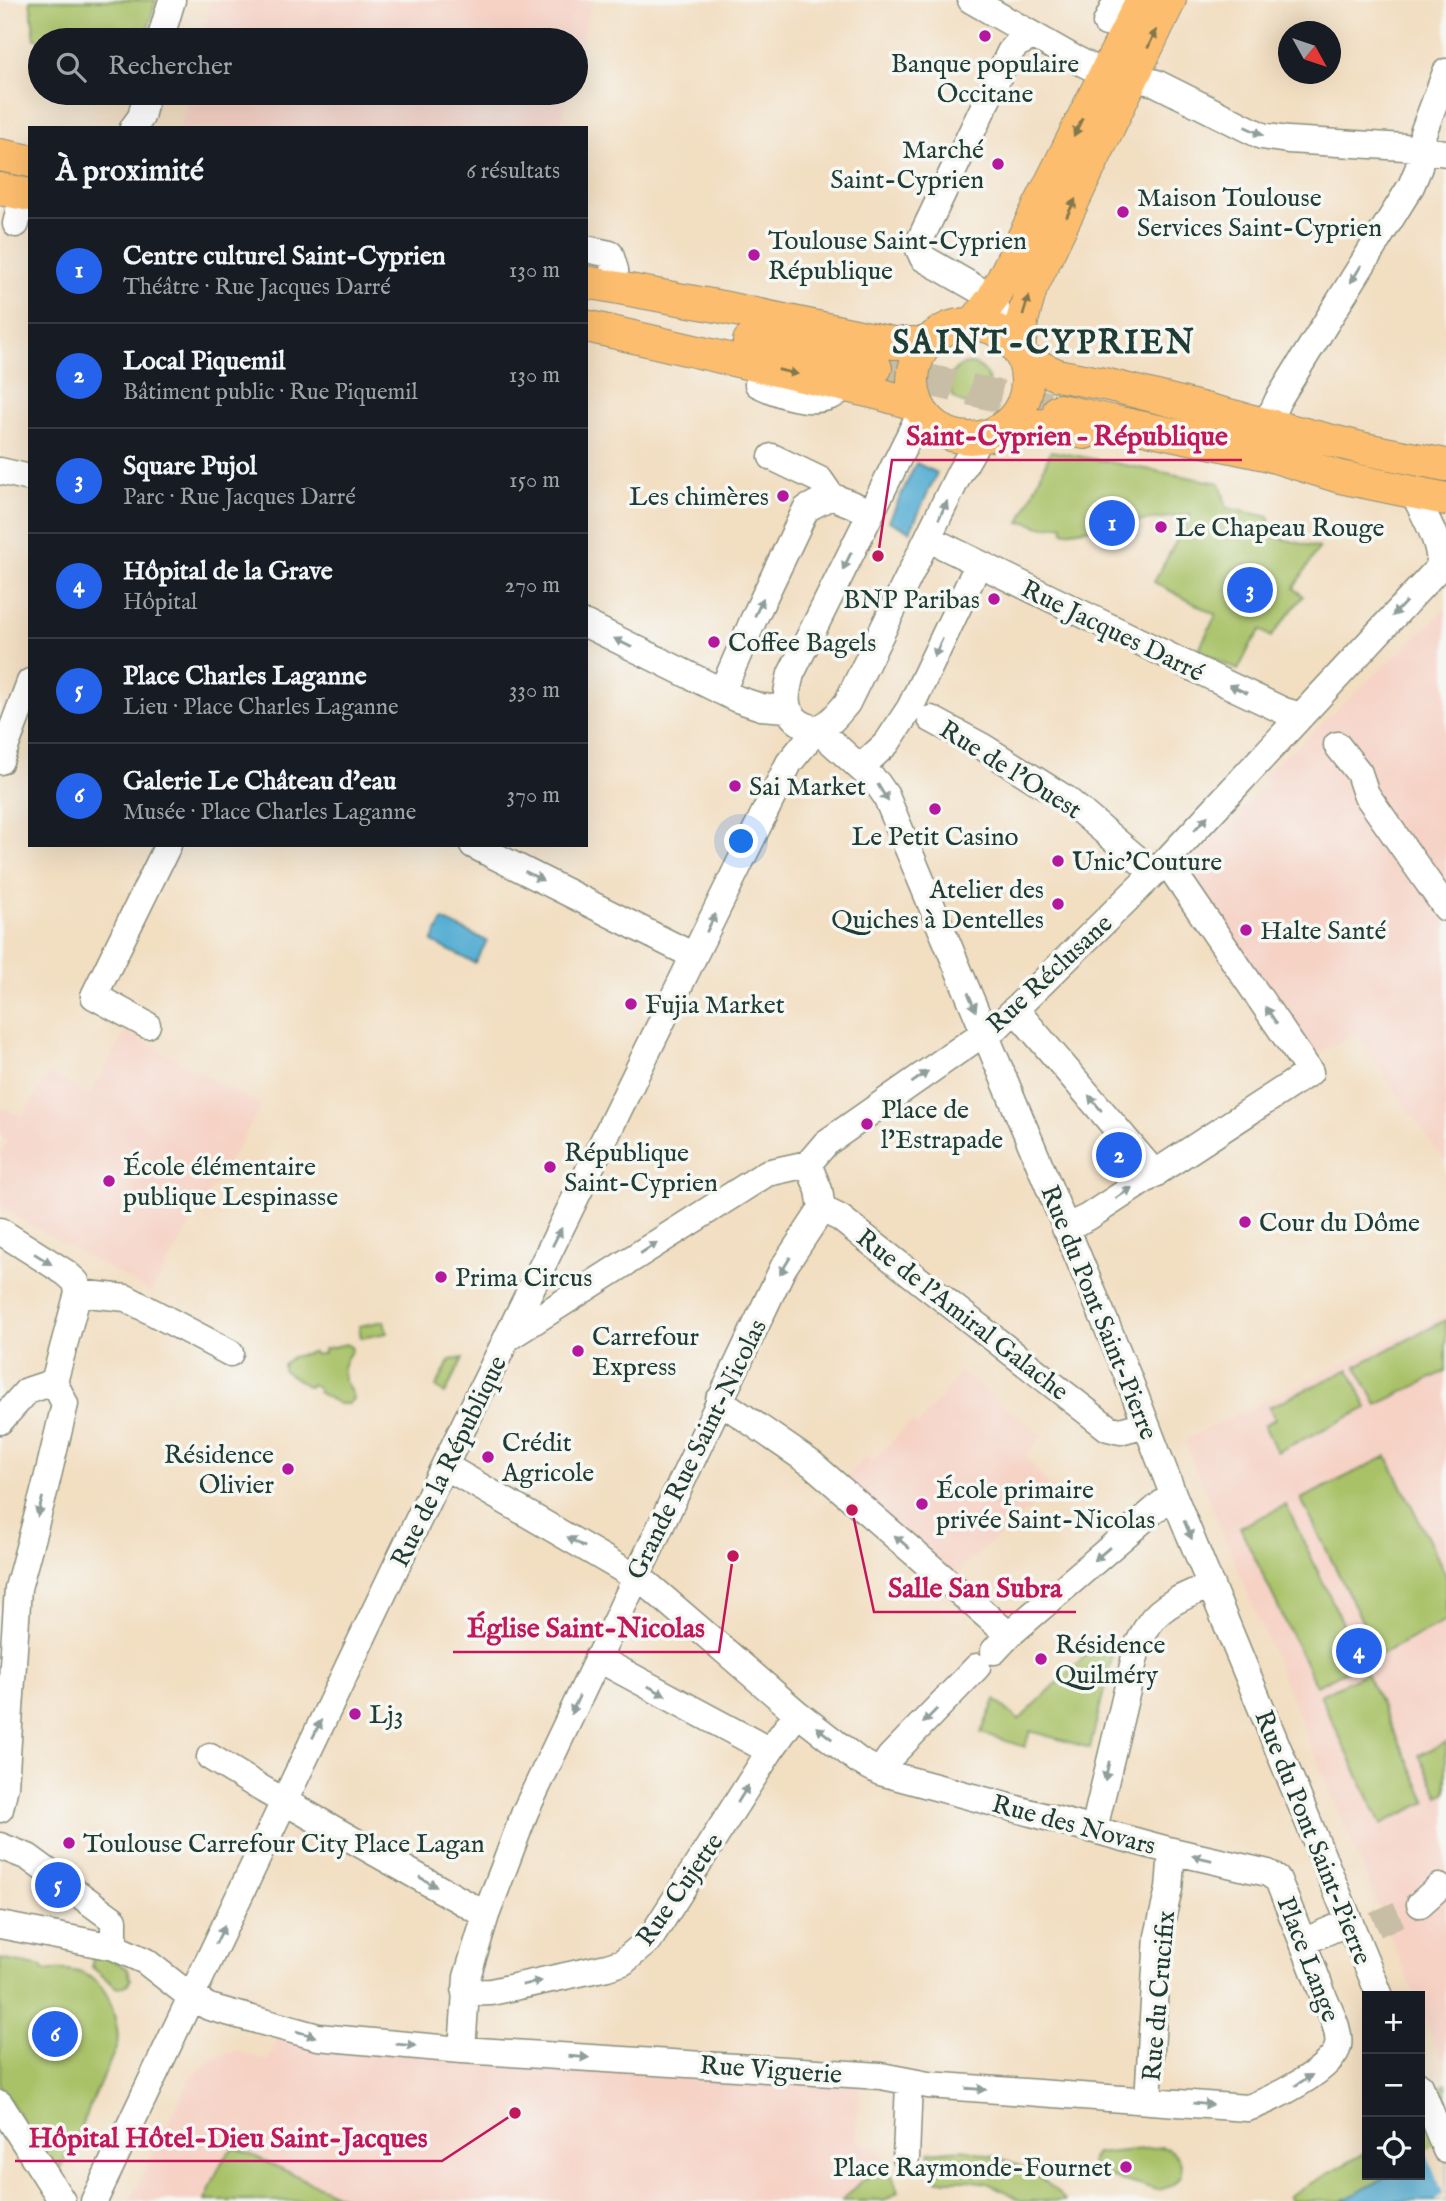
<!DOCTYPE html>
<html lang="fr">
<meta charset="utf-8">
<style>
body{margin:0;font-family:"IM FELL English",serif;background:#20242c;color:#f1f3f6}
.controls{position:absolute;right:21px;bottom:21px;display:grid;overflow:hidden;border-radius:0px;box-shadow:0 7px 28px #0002}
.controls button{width:63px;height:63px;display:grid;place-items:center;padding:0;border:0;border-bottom:2px solid #363941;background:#171b24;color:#f1f3f6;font:35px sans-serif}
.compass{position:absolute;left:1278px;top:21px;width:63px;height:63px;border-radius:50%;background:#171b24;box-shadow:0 7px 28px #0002;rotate:130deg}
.you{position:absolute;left:742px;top:842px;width:24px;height:24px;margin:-18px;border:5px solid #fff;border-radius:50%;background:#1a73e8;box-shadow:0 0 0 10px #1a73e833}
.badge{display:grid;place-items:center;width:46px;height:46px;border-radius:50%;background:#2563eb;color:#fff;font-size:23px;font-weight:700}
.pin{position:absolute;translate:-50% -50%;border:4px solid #fff;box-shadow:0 2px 7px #0006}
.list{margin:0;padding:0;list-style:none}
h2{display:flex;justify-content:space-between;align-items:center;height:91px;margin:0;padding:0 28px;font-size:30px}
h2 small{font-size:23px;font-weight:400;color:#9ea1a6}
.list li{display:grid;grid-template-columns:46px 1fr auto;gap:21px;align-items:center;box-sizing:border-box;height:105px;padding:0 28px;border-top:2px solid #363941}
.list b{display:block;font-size:26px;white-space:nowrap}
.list p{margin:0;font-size:23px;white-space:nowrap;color:#9ea1a6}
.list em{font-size:23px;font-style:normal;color:#9ea1a6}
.icon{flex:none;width:38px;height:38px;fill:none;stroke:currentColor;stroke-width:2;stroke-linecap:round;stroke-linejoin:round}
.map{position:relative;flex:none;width:1446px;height:2201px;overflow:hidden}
.search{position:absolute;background:#171b24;box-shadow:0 7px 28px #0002;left:28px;top:28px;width:560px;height:77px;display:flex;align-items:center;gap:18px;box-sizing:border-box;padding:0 24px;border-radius:38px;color:#9ea1a6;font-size:26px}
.panel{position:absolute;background:#171b24;box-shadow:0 7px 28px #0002;left:28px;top:126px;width:560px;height:721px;border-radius:0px}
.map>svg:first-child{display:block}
.built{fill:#f6d2c5}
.green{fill:#a9c268;stroke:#64804e;stroke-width:2}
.water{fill:#56aed3;stroke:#3a7684;stroke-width:2}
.pier{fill:#f2dec1}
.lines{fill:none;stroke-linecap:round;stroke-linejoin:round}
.minor-tunnel{stroke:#c8bea5;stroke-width:26;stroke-dasharray:26 13;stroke-linecap:butt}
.major-tunnel{stroke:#c8bea5;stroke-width:32;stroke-dasharray:32 16;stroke-linecap:butt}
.minor-casing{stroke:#888e7a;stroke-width:29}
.major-casing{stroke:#888e7a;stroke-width:34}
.minor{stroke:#fff;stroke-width:26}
.major{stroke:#fcbd6e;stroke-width:32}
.oneway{fill:#82774e}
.oneway2{fill:#8f9e9a}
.poi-dot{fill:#b5179e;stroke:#f6f6f2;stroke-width:2.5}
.labels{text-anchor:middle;stroke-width:7;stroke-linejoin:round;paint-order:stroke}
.poi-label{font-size:26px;fill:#1f3d34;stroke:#f6f6f2;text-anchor:start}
.street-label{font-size:26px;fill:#1f3d34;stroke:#f6f6f2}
.district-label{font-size:33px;font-weight:bold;letter-spacing:2px;fill:#1f3d34;stroke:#f6f6f2}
.leader{fill:none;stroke:#c2185b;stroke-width:2.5}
.callout-dot{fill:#c2185b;stroke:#f6f6f2;stroke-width:2.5}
.callout-label{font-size:28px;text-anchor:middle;font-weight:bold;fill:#c2185b;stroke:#f6f6f2;stroke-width:7;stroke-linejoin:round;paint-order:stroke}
</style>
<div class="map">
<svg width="1446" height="2201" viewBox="0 0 1446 2201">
<rect width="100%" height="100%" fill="#f6f6f2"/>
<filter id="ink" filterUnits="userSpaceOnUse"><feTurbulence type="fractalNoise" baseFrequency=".0143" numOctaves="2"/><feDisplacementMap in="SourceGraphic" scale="14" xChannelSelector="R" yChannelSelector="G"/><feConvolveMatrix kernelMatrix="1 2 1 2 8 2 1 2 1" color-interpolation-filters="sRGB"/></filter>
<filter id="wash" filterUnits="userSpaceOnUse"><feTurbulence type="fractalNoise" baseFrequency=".00686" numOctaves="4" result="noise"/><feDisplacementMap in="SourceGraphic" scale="28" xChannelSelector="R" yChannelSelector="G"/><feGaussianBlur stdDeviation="1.57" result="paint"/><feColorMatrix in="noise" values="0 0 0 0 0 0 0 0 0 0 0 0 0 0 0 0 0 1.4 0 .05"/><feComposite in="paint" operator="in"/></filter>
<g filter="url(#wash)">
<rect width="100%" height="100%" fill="#f2dec1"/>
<path class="built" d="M211,0H592L576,64V40H202Z
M189,93H569L560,128H180Z
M1446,609V1163L1355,1033L1316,1056L1184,868L1267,784L1262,774L1304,740Z
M126,1031L262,1106L151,1292L0,1208V1154L7,1141L0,1137V1112L3,1107L22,1117L49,1073L90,1095Z
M1446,1314V2057L1441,2060L1420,2007V1996H1415L1184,1440Z
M960,1371L1042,1436L1025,1456L1052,1489L955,1575L844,1479L865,1457L872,1460L875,1458L912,1421L918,1426Z
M278,2038L861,2085L855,2141L879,2147L888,2165L859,2183L842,2201H130L192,2075L214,2058L238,2051L268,2061Z"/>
<path class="green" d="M30,0H156L145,40L35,39Z
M949 384a20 20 0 1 1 40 0a20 20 0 1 1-40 0Z
M1051,451L1220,483L1227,508L1270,517L1266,535L1319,548L1294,588L1303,596L1271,637L1261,630L1251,644L1238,670L1198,651L1216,615L1154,582L1191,514L1064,532L1063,525L1040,527L1027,522L1020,523Z
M1446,1320V1371L1377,1405L1356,1366Z
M384,1321L387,1333L361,1338L359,1326Z
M346,1344L351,1347L352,1350C345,1360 339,1370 346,1383C349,1389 352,1391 353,1399L348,1404H339L318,1392L319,1389L311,1384L309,1387L283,1370V1364L292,1357L313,1352L315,1355L324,1353V1349Z
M463,1358L445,1394L436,1387L450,1360Z
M1349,1369L1367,1408L1277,1452L1264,1425L1275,1419L1269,1407Z
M1387,1456L1446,1575V1621L1379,1655L1301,1499Z
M1286,1505L1362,1663L1316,1686L1240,1527Z
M1099,1642L1115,1645L1090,1748L1030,1731L1025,1747L981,1733L995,1700L1019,1720Z
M1366,1673L1427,1802L1381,1824L1320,1695Z
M1446,1742V1792L1439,1796L1419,1755Z
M93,1954L107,1957L128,1969L131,1979L127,1985L117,1988L92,1967Z
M0,1959L43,1967L44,1971C84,1965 107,1979 115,2019C117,2028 119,2036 117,2046L70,2150L57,2174L0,2085Z
M1446,2084V2140L1420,2158V2100Z
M1162,2147C1191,2156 1186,2186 1158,2190L1101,2175C1091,2170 1088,2163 1096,2154Z
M235,2148L243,2151L351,2201H205C211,2188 222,2152 235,2148Z
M962,2149C1001,2155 1039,2169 1065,2201H1022L1005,2191L987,2183L967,2180H937L929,2152Z
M1367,2152V2175H1390L1342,2201H1291L1288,2196Z
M888,2165L898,2192L884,2201H842L859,2183Z"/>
<path class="water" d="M916,463L937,473L910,531L889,521Z
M443,920L487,941L475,963L432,942Z
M1446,2140V2201H1342L1390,2175H1420V2158Z"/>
<path class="pier" d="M1446,2136V2201H1435L1443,2194L1425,2150Z"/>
</g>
<g filter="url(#ink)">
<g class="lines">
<path class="minor-tunnel" d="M1340,1941L1420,1904"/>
<path class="major-tunnel" d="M876,368L1059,410"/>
<defs>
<path id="minor" d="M971,0L1075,59L1105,74
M1106,23L1117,0
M160,40L172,0
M1134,78L1156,83L1262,136L1288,140L1405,147L1446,153
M133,128L141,117L147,93
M16,224L23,194
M586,249L610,254L615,270L616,286
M1004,335L993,298L923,258L919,249L920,240L1010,52L1017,44L1033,36
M758,384C779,394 808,405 831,396C837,394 841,389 845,386
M921,412L791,674C786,694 781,711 802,724C806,726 812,729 817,728C830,726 839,712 847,703L959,474L980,437
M1263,422L1273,411L1278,400L1411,186L1419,167L1423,133L1446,72
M772,457L820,480L831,496
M0,471L30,478
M1413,492C1424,515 1440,540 1440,565
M929,539L1212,677L1284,711L1301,716
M586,624L737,699L761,707L787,709
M720,691L726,682L756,614L806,509L831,496L871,512
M931,719L983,747L1066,799L1154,873
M817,729L877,783L886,796L1126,1372L1173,1494L1380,1996
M1337,745L1359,773L1366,794L1446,908
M0,761L30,682
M860,768L887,743L910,708L978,565
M473,845L694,956
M1015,1009L1155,1174
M147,1025L94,996L168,845
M808,1164L819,1190L822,1209L840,1218L1108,1428L1120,1431L1146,1424
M1065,1228L1088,1217L1310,1072L1166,861
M0,1231L66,1273L76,1282L78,1293L54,1382
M78,1293L126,1298L230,1353
M509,1337L767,1173L808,1164L826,1143L972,1041L996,1028L1166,861L1446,560
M719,1400L812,1464L1009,1635
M0,1421L27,1391L54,1382
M994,1651L1009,1635L1173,1494
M597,1658L770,1751
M210,1757L264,1790L486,1915
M880,1772L890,1757L977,1667
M0,1809L5,1786L18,1588L44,1492L65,1404L54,1382
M1094,1829L1138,1644C1142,1638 1145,1630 1149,1624C1162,1604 1189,1594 1211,1585
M0,1846L28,1857L114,1920V1947
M1420,1904L1439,1887
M0,1925L114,1947L145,1961L191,1997L209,2007L318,2037L462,2050L881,2076L928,2085L1247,2108C1268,2102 1334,2069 1338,2046C1341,2030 1329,2011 1323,1995C1309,1957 1293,1918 1278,1880L1268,1873L1172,1851L880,1772L859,1761L797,1713L646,1583L445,1466
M1303,1942L1335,1928
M465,1993L491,1992L607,1967L623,1962L650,1939L770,1751L797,1713
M462,2050L467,1977L486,1915L525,1812L783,1268L822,1209
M1420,2086L1446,2150
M1148,2100L1158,1936L1169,1889L1172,1851
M0,2104L62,2201
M906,2158L909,2082
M94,2201L432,1491L685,974L789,763L817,729"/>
<path id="major" d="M0,155L30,161
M0,189L30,195
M586,282L722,307L893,343H926
M913 381a57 57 0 1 1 114 0a57 57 0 1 1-114 0Z
M973,324L993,298L1142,0
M586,326L880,394L917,405
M749,341L876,368
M1019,351L1022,321L1031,289L1170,0
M1023,359L1057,375L1109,385L1365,449L1446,465
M1059,410L1265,454L1340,477L1446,499
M1003,427L1046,425L1085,433"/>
</defs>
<use href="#minor" class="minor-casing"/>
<use href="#major" class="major-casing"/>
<use href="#minor" class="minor"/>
<use href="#major" class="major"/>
</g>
<defs><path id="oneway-solid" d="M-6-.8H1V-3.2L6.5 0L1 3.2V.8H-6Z" transform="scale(1.75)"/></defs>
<g class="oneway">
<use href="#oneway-solid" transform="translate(1152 39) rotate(-65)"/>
<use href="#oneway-solid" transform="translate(1078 127) rotate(116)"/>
<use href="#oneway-solid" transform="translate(1071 208) rotate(-64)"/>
<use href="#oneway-solid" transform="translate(1026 305) rotate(-73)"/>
<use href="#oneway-solid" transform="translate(788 372) rotate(13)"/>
</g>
<g class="oneway2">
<use href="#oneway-solid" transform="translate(1254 131) rotate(25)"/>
<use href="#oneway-solid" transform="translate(1356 274) rotate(122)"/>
<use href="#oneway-solid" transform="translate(943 510) rotate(-65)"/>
<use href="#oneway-solid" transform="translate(847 561) rotate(116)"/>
<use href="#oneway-solid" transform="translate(759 607) rotate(-65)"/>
<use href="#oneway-solid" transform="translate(1399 609) rotate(133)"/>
<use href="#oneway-solid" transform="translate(623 643) rotate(-153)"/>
<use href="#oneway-solid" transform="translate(938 648) rotate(115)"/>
<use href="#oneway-solid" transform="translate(1238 689) rotate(-155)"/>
<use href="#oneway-solid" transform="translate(883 793) rotate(59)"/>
<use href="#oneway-solid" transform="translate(1201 823) rotate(-47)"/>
<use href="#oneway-solid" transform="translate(534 876) rotate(27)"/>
<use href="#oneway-solid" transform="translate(711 923) rotate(-64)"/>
<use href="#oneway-solid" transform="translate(972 1002) rotate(67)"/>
<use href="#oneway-solid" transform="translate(1271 1015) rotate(-124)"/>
<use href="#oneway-solid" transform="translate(920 1077) rotate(-35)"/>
<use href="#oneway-solid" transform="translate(1095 1103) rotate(-130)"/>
<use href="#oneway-solid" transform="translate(1124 1193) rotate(-33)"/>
<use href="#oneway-solid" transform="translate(557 1237) rotate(-63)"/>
<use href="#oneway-solid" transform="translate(649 1248) rotate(-33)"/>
<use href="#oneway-solid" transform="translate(43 1259) rotate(32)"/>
<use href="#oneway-solid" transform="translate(785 1266) rotate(121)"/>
<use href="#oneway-solid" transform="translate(40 1507) rotate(105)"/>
<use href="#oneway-solid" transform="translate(1188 1530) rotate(67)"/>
<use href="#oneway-solid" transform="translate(576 1542) rotate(-150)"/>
<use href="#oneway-solid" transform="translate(902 1542) rotate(-139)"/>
<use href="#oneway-solid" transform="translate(1102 1554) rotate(139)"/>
<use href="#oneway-solid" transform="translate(657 1691) rotate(28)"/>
<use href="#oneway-solid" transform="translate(575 1705) rotate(115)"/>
<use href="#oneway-solid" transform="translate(930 1716) rotate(134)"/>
<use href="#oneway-solid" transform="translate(317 1729) rotate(-64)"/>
<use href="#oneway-solid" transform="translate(824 1733) rotate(-142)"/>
<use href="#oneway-solid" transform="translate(1107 1771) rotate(103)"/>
<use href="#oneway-solid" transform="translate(743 1794) rotate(-58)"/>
<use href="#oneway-solid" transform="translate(1202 1858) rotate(-167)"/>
<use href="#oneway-solid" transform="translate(428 1882) rotate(30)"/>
<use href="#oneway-solid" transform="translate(220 1935) rotate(-64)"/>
<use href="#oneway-solid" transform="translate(532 1983) rotate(-12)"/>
<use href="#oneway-solid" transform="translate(306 2034) rotate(16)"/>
<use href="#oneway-solid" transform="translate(406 2045) rotate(5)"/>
<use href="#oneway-solid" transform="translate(579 2057) rotate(4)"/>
<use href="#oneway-solid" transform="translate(1304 2080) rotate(-32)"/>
<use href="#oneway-solid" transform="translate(976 2089) rotate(4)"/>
<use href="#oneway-solid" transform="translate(1203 2104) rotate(5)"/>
</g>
</g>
<g class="poi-dot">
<circle cx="985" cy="36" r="7"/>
<circle cx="998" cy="164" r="7"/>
<circle cx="1123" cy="212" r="7"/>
<circle cx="754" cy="255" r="7"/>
<circle cx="783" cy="496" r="7"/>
<circle cx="1161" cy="527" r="7"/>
<circle cx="994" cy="599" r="7"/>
<circle cx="714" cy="642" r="7"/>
<circle cx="735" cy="786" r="7"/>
<circle cx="935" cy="809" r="7"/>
<circle cx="1058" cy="861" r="7"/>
<circle cx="1058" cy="904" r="7"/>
<circle cx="1246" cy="930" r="7"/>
<circle cx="631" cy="1004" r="7"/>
<circle cx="867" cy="1124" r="7"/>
<circle cx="550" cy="1167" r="7"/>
<circle cx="109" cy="1181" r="7"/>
<circle cx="1245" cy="1222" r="7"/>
<circle cx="441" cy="1277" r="7"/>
<circle cx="578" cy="1351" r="7"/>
<circle cx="488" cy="1457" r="7"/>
<circle cx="288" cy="1469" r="7"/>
<circle cx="922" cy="1504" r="7"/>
<circle cx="1041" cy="1659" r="7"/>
<circle cx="355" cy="1714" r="7"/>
<circle cx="69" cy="1843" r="7"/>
<circle cx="1126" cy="2167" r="7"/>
</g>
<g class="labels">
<g class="poi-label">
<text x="985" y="72" text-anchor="middle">Banque populaire<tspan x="985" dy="30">Occitane</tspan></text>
<text x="984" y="158" text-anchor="end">Marché<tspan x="984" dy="30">Saint-Cyprien</tspan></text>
<text x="1137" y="206">Maison Toulouse<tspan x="1137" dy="30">Services Saint-Cyprien</tspan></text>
<text x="768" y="249">Toulouse Saint-Cyprien<tspan x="768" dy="30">République</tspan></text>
<text x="769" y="505" text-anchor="end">Les chimères</text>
<text x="1175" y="536">Le Chapeau Rouge</text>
<text x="980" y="608" text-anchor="end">BNP Paribas</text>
<text x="728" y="651">Coffee Bagels</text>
<text x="749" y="795">Sai Market</text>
<text x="935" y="845" text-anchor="middle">Le Petit Casino</text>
<text x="1072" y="870">Unic'Couture</text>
<text x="1044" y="898" text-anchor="end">Atelier des<tspan x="1044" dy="30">Quiches à Dentelles</tspan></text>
<text x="1260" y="939">Halte Santé</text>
<text x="645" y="1013">Fujia Market</text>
<text x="881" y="1118">Place de<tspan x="881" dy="30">l'Estrapade</tspan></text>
<text x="564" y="1161">République<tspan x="564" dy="30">Saint-Cyprien</tspan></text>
<text x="123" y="1175">École élémentaire<tspan x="123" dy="30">publique Lespinasse</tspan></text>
<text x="1259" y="1231">Cour du Dôme</text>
<text x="455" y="1286">Prima Circus</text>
<text x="592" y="1345">Carrefour<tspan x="592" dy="30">Express</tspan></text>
<text x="502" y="1451">Crédit<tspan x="502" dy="30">Agricole</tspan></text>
<text x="274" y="1463" text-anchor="end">Résidence<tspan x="274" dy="30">Olivier</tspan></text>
<text x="936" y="1498">École primaire<tspan x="936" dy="30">privée Saint-Nicolas</tspan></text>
<text x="1055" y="1653">Résidence<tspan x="1055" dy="30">Quilméry</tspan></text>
<text x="369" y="1723">Lj3</text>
<text x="83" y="1852">Toulouse Carrefour City Place Lagan</text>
<text x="1112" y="2176" text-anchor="end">Place Raymonde-Fournet</text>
</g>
<g class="street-label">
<text transform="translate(1113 630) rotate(26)" y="9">Rue Jacques Darré</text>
<text transform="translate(1011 769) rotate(32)" y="9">Rue de l'Ouest</text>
<text transform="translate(1049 973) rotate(-43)" y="9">Rue Réclusane</text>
<text transform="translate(1100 1312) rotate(68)" y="9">Rue du Pont Saint-Pierre</text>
<text transform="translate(963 1314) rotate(38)" y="9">Rue de l'Amiral Galache</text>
<text transform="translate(696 1449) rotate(-64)" y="9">Grande Rue Saint-Nicolas</text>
<text transform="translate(448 1461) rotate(-64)" y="9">Rue de la République</text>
<text transform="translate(1074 1824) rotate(15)" y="9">Rue des Novars</text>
<text transform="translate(1314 1837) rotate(68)" y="9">Rue du Pont Saint-Pierre</text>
<text transform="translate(679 1889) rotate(-55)" y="9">Rue Cujette</text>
<text transform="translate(1309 1959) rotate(69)" y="9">Place Lange</text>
<text transform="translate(1158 1996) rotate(-85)" y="9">Rue du Crucifix</text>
<text transform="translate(771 2069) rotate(4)" y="9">Rue Viguerie</text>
</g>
<g class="district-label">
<text x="1044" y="353">SAINT-CYPRIEN</text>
</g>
</g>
<path class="leader" d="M878 556L892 460H1242M852 1510L874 1612H1076M733 1556L719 1652H453M515 2113L442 2161H15"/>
<g class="callout-dot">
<circle cx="878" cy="556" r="7"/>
<circle cx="852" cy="1510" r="7"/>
<circle cx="733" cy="1556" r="7"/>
<circle cx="515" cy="2113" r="7"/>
</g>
<g class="callout-label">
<text x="1067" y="445">Saint-Cyprien – République</text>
<text x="975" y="1597">Salle San Subra</text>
<text x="586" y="1637">Église Saint-Nicolas</text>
<text x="228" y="2147">Hôpital Hôtel-Dieu Saint-Jacques</text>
</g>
</svg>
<div class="controls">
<button>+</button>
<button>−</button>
<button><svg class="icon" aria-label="locate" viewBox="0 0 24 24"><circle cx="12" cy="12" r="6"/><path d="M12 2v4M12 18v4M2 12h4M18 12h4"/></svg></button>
</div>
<svg class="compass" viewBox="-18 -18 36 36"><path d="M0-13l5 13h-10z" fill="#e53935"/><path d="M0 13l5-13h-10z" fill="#9ea1a6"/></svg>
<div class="you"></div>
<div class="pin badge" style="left:1112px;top:523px">1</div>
<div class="pin badge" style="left:1119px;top:1155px">2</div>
<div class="pin badge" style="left:1250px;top:590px">3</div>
<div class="pin badge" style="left:1359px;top:1651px">4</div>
<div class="pin badge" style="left:58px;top:1885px">5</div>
<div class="pin badge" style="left:55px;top:2034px">6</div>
<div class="search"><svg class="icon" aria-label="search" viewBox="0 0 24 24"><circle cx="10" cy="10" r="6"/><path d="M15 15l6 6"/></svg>Rechercher</div>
<section class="panel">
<h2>À proximité<small>6 résultats</small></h2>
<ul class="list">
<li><span class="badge">1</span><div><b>Centre culturel Saint-Cyprien</b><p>Théâtre · Rue Jacques Darré</p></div><em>130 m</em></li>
<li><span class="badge">2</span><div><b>Local Piquemil</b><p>Bâtiment public · Rue Piquemil</p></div><em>130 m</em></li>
<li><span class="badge">3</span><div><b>Square Pujol</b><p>Parc · Rue Jacques Darré</p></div><em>150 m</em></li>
<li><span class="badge">4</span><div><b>Hôpital de la Grave</b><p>Hôpital</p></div><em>270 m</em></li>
<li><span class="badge">5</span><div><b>Place Charles Laganne</b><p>Lieu · Place Charles Laganne</p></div><em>330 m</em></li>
<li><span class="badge">6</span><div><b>Galerie Le Château d'eau</b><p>Musée · Place Charles Laganne</p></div><em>370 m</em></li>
</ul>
</section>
</div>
